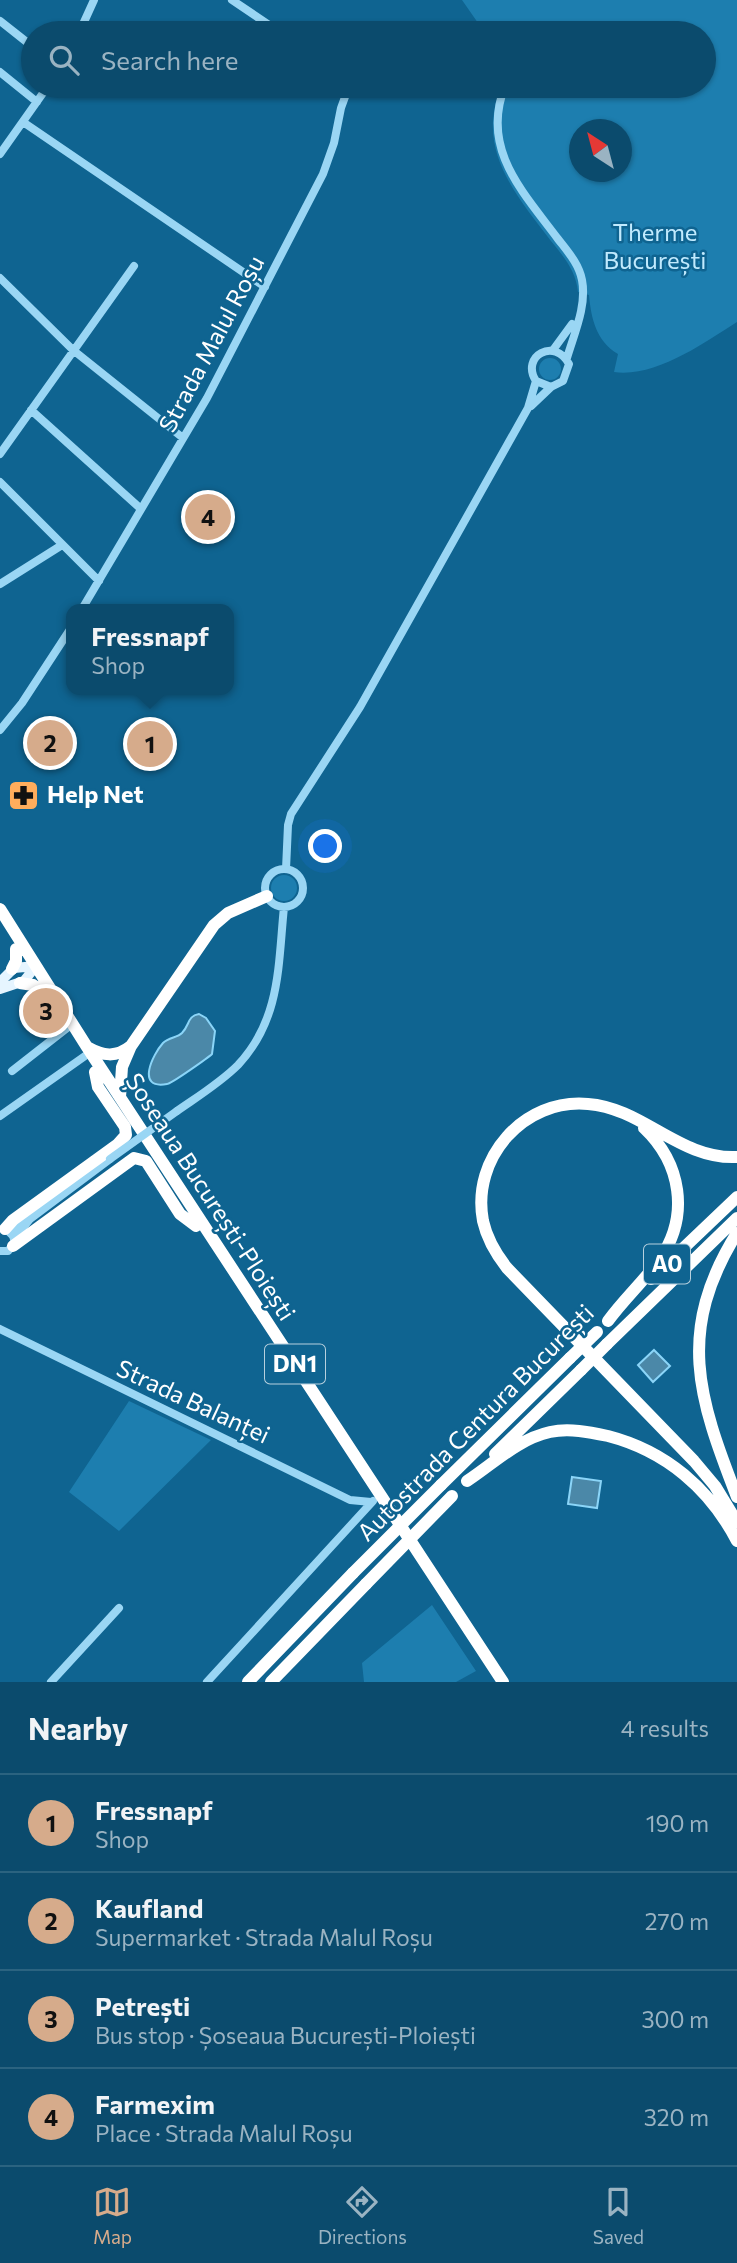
<!DOCTYPE html>
<meta charset="utf-8">
<style>
body{margin:0;font-family:Commissioner,sans-serif;background:#195575;color:#f1f3f6}
.compass{position:absolute;left:569px;top:119px;width:63px;height:63px;border-radius:50%;background:#0b4b6d;box-shadow:0 2px 5px #0004;rotate:324deg}
.you{position:absolute;left:326px;top:847px;width:24px;height:24px;margin:-18px;border:5px solid #fff;border-radius:50%;background:#1a73e8;box-shadow:0 0 0 10px #1a73e833}
.badge{display:grid;place-items:center;width:46px;height:46px;border-radius:50%;background:#d6ab8b;color:#111;font-size:23px;font-weight:700}
.pin{position:absolute;translate:-50% -50%;border:4px solid #fff;box-shadow:0 2px 7px #0006}
.popup{position:absolute;left:66px;top:604px;width:168px;height:91px;box-sizing:border-box;display:grid;place-content:center;border-radius:14px;background:#0b4b6d;filter:drop-shadow(0 2px 5px #0005);font-size:23px;white-space:nowrap;color:#9ab3c2}
.popup b{font-size:26px;color:#f1f3f6}
.popup::after{content:'';position:absolute;left:50%;top:100%;margin-left:-14px;border:14px solid transparent;border-top-color:#0b4b6d}
.list{margin:0;padding:0;list-style:none}
h2{display:flex;justify-content:space-between;align-items:center;height:91px;margin:0;padding:0 28px;font-size:30px}
h2 small{font-size:23px;font-weight:400;color:#9ab3c2}
.list li{display:grid;grid-template-columns:46px 1fr auto;gap:21px;align-items:center;box-sizing:border-box;height:98px;padding:0 28px;border-top:2px solid #2b6380}
.list b{display:block;font-size:26px;white-space:nowrap}
.list p{margin:0;font-size:23px;white-space:nowrap;color:#9ab3c2}
.list em{font-size:23px;font-style:normal;color:#9ab3c2}
.icon{flex:none;width:38px;height:38px;fill:none;stroke:currentColor;stroke-width:2;stroke-linecap:round;stroke-linejoin:round}
.map{position:relative;flex:none;width:737px;height:1682px;overflow:hidden}
.search{position:absolute;background:#0b4b6d;box-shadow:0 2px 5px #0004;left:21px;right:21px;top:21px;height:77px;display:flex;align-items:center;gap:18px;box-sizing:border-box;padding:0 24px;border-radius:38px;color:#9ab3c2;font-size:26px}
.sheet{height:483px;background:#0b4b6d}
nav{display:flex;justify-content:space-around;align-items:center;box-sizing:border-box;height:98px;border-top:2px solid #2b6380;background:#0b4b6d;font-size:19px;color:#9ab3c2}
nav a{display:grid;justify-items:center;gap:4px}
nav .on{color:#d6ab8b}
.map>svg:first-child{display:block}
.green{fill:#1d7eaf;fill-rule:evenodd}
.water{fill:#4b88a8;stroke:#8bd5f8;stroke-width:2}
.lines{fill:none;stroke-linecap:round;stroke-linejoin:round}
.minor{stroke:#9ad6f4;stroke-width:8}
.major{stroke:#e6f5ff;stroke-width:10}
.highway{stroke:#fff;stroke-width:12}
.minor-bridge{stroke:#9ad6f4;stroke-width:8}
.highway-bridge{stroke:#fff;stroke-width:12}
.labels{text-anchor:middle;stroke-width:5;stroke-linejoin:round;paint-order:stroke}
.shield{fill:#0f6491;stroke:#b7d0de;stroke-width:2}
.shield-label{font-size:23px;font-weight:bold;fill:#fff}
.park-label{font-size:24px;fill:#c1eafe;stroke:#0f6491}
.street-label{font-size:24px;fill:#fff;stroke:#0f6491}
.poi-label{font-size:24px;font-weight:bold;fill:#fff;stroke:#0f6491;text-anchor:start}
</style>
<div class="map">
<svg width="737" height="1682" viewBox="0 0 737 1682">
<rect width="100%" height="100%" fill="#0f6491"/>
<path class="green" d="M462,0H737V322C704,343 655,378 614,372L618,354C596,341 591,318 589,295L578,292C576,271 564,257 551,241C516,195 474,148 502,86H704V33H485ZM580,130H622V172H580Z
M539 369a11 11 0 1 1 22 0a11 11 0 1 1-22 0Z
M271 888a13 13 0 1 1 26 0a13 13 0 1 1-26 0Z
M129,1401L211,1440L119,1531L69,1492Z
M432,1605L476,1671L456,1682H364L362,1663Z"/>
<path class="water" d="M199,1014L206,1018L215,1031L212,1054C209,1057 171,1084 167,1084C135,1090 153,1054 163,1043C169,1037 177,1038 182,1033C190,1025 187,1016 199,1014Z
M654,1350L670,1366L653,1382L638,1365Z
M572,1477L601,1481L597,1508L568,1504Z"/>
<g class="lines">
<path class="minor" d="M232,0L281,33
M0,21L33,47
M79,33L94,0
M0,72L37,102
M505,86C480,149 523,192 558,239C568,252 579,264 582,280C587,306 574,334 567,358
M23,122L265,287
M0,154L48,86
M0,278L73,350L183,438
M553,350L572,324
M531,406L551,387L563,381L569,364C555,337 520,356 536,381L551,387
M31,410L141,509
M0,454L134,266
M0,482L99,581
M0,584L62,545
M82,609L207,398L323,174L334,143L341,108L349,86
M0,730L22,703L71,628
M286,869L288,825L291,814L360,707L528,408L536,381
M265 888a19 19 0 1 1 38 0a19 19 0 1 1-38 0Z
M12,1071L67,1028
M177,1111C197,1097 220,1083 238,1065C281,1019 278,965 284,907
M0,1116L85,1056
M10,1231L23,1221L30,1219L110,1159
M15,1238L30,1219
M0,1251H8L15,1243L13,1236L6,1229
M0,1329L350,1500L371,1502
M51,1682L119,1608
M207,1682L373,1501"/>
<path class="major" d="M0,982L14,968L36,966L24,981L0,989"/>
<path class="highway" d="M0,909L87,1047L503,1682
M12,969L16,961V949
M20,983L33,985L42,991
M87,1047C103,1056 116,1058 131,1046
M120,1097L122,1067L131,1046L214,925L228,913L267,896
M737,1157C680,1160 643,1108 588,1104C524,1098 471,1158 483,1221C487,1239 496,1254 507,1268L694,1461L715,1486L737,1522
M5,1229L13,1220L118,1144L126,1135L125,1127L98,1087L95,1072
M737,1233C676,1331 698,1397 737,1497
M13,1246L134,1158L146,1161L180,1214L196,1226
M651,1279L737,1197
M608,1321C624,1299 644,1281 660,1259C690,1215 681,1163 644,1128
M607,1344L737,1218
M495,1454L581,1370
M467,1481C493,1464 518,1439 550,1432C569,1428 589,1432 608,1436C666,1451 710,1489 737,1541
M441,1485L570,1358
M248,1682L353,1573
M271,1682L366,1584"/>
<path class="minor-bridge" d="M110,1159L177,1111"/>
<path class="highway-bridge" d="M570,1358L597,1332
M581,1370L607,1344
M353,1573L441,1485
M366,1584L452,1496"/>
</g>
<defs>
<symbol id="pharmacy-square" viewBox="-11 -11 22 22"><rect x="-9" y="-9" width="18" height="18" rx="4" fill="#ffad5c" stroke="#0f6491"/><path d="M-2-6h4v4h4v4h-4v4h-4v-4h-4v-4h4Z" fill="#111"/></symbol>
</defs>
<g fill-rule="evenodd">
<use href="#pharmacy-square" x="6" y="778" width="35" height="35"/>
</g>
<g class="labels">
<g class="shield">
<rect x="644" y="1244.5" width="46" height="39" rx="5"/>
<rect x="265" y="1344.5" width="60" height="39" rx="5"/>
</g>
<g class="shield-label">
<text x="667" y="1272">A0</text>
<text x="295" y="1372">DN1</text>
</g>
<g class="park-label">
<text x="655" y="241">Therme<tspan x="655" dy="28">București</tspan></text>
</g>
<g class="street-label">
<text transform="translate(212 344) rotate(-62)" y="8">Strada Malul Roșu</text>
<text transform="translate(210 1197) rotate(57)" y="8">Șoseaua București-Ploiești</text>
<text transform="translate(193 1402) rotate(25)" y="8">Strada Balanței</text>
<text transform="translate(476 1423) rotate(-45)" y="8">Autostrada Centura București</text>
</g>
<g class="poi-label">
<text x="47" y="803">Help Net</text>
</g>
</g>
</svg>
<svg class="compass" viewBox="-18 -18 36 36"><path d="M0-13l5 13h-10z" fill="#e53935"/><path d="M0 13l5-13h-10z" fill="#9ab3c2"/></svg>
<div class="you"></div>
<div class="pin badge" style="left:150px;top:744px">1</div>
<div class="popup"><b>Fressnapf</b>Shop</div>
<div class="pin badge" style="left:50px;top:743px">2</div>
<div class="pin badge" style="left:46px;top:1011px">3</div>
<div class="pin badge" style="left:208px;top:517px">4</div>
<div class="search"><svg class="icon" aria-label="search" viewBox="0 0 24 24"><circle cx="10" cy="10" r="6"/><path d="M15 15l6 6"/></svg>Search here</div>
</div>
<section class="sheet">
<h2>Nearby<small>4 results</small></h2>
<ul class="list">
<li><span class="badge">1</span><div><b>Fressnapf</b><p>Shop</p></div><em>190 m</em></li>
<li><span class="badge">2</span><div><b>Kaufland</b><p>Supermarket · Strada Malul Roșu</p></div><em>270 m</em></li>
<li><span class="badge">3</span><div><b>Petrești</b><p>Bus stop · Șoseaua București-Ploiești</p></div><em>300 m</em></li>
<li><span class="badge">4</span><div><b>Farmexim</b><p>Place · Strada Malul Roșu</p></div><em>320 m</em></li>
</ul>
</section>
<nav>
<a class="on"><svg class="icon" aria-label="map" viewBox="0 0 24 24"><path d="M3 6l6-2 6 2 6-2v14l-6 2-6-2-6 2zM9 4v14M15 6v14"/></svg>Map</a>
<a><svg class="icon" aria-label="directions" viewBox="0 0 24 24"><path d="M12 3l9 9-9 9-9-9zM9 14v-3h6M13 9l2 2-2 2"/></svg>Directions</a>
<a><svg class="icon" aria-label="saved" viewBox="0 0 24 24"><path d="M7 4h10v16l-5-4-5 4z"/></svg>Saved</a>
</nav>
